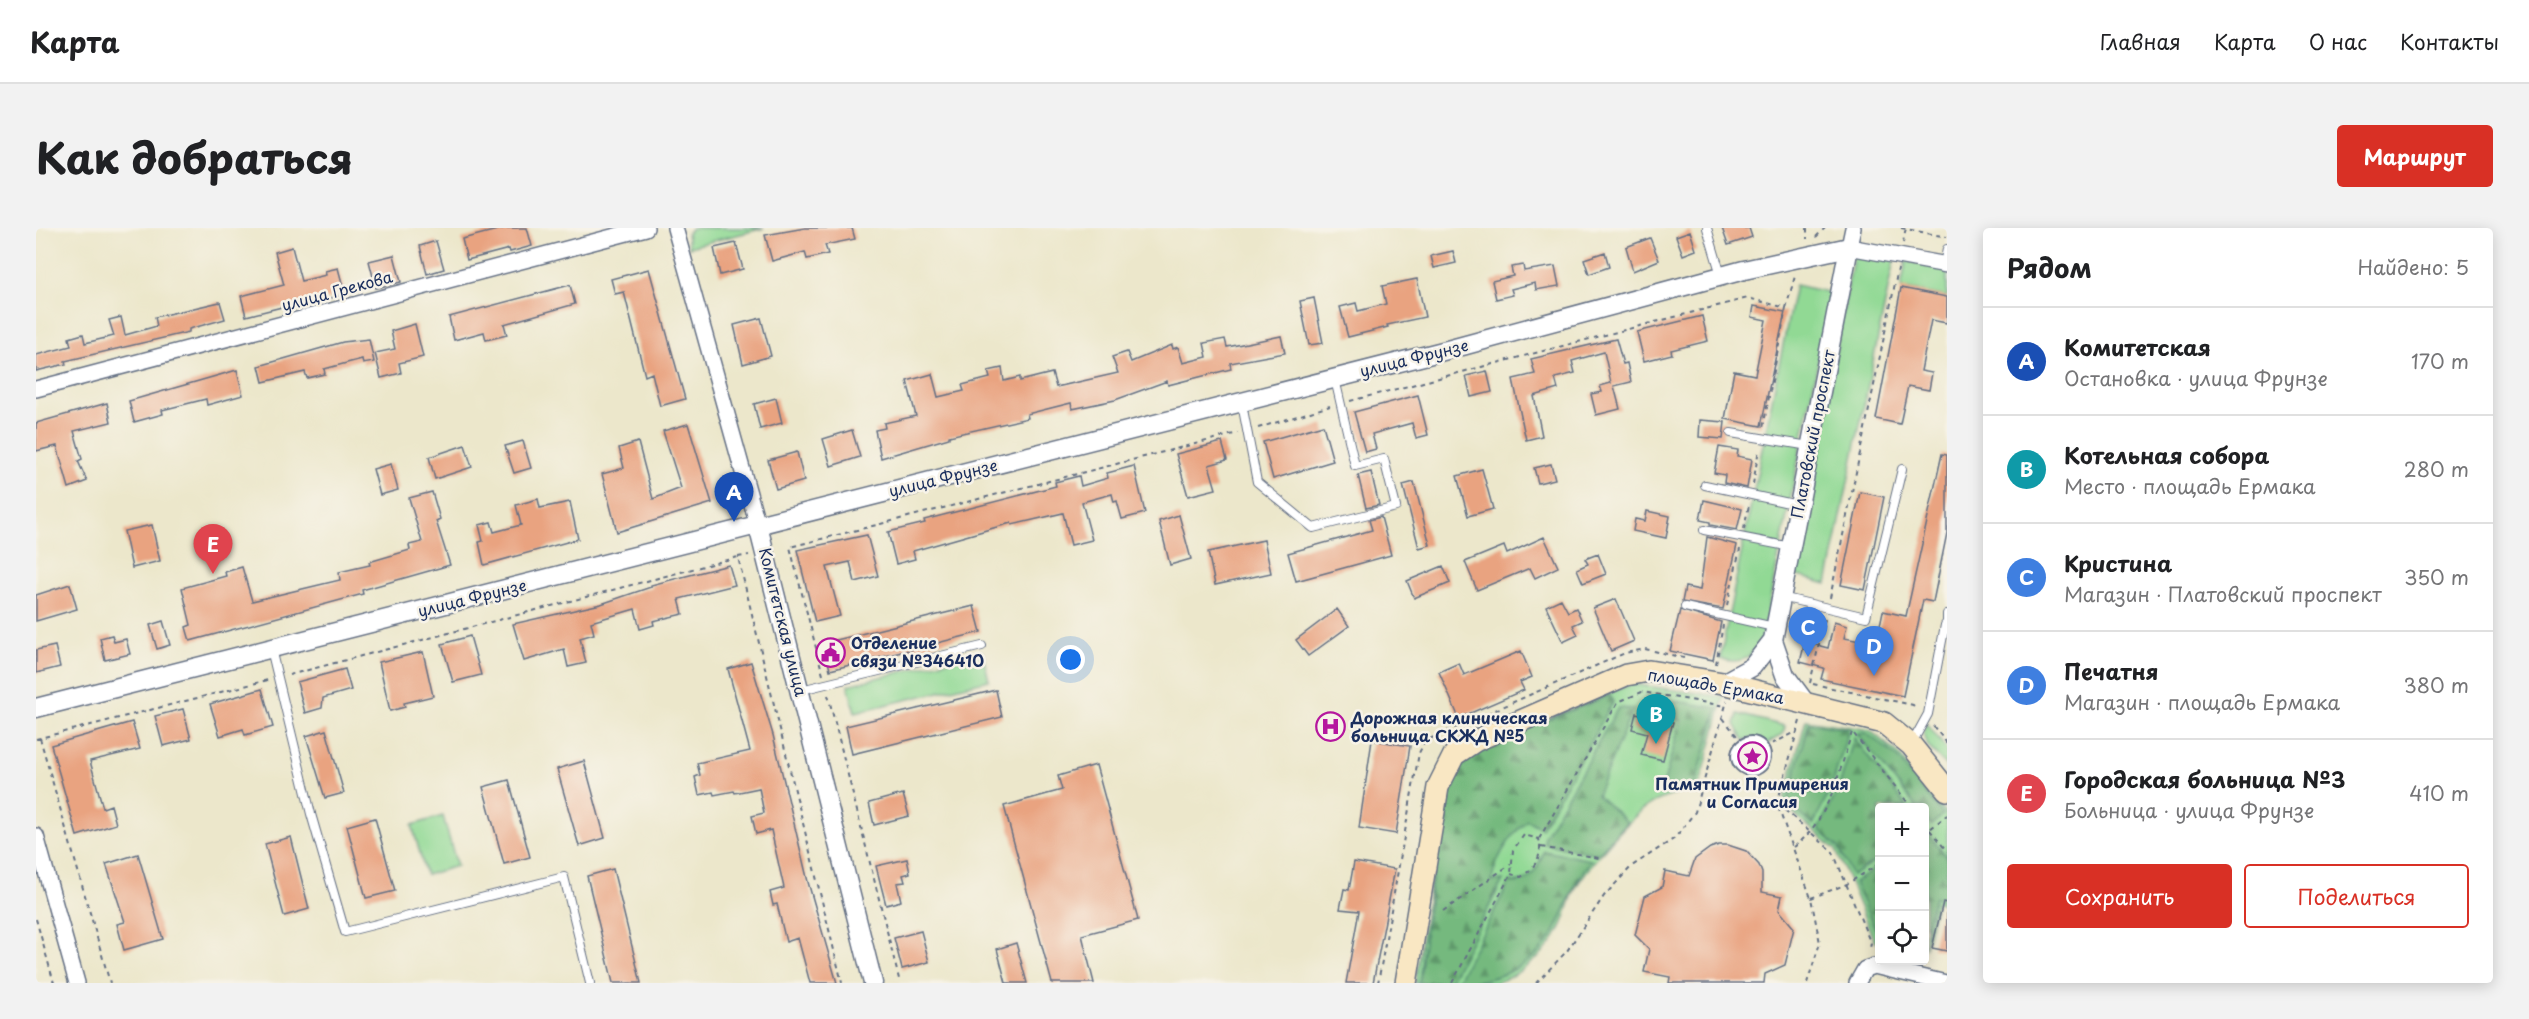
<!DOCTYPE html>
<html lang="ru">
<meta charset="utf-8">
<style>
body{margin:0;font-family:"Playpen Sans",sans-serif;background:#f2f2f2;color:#202124}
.controls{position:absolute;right:18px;bottom:18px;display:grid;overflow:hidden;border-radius:6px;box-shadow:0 3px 15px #0003}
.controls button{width:54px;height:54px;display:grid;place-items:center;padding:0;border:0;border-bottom:2px solid #e0e0e0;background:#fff;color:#202124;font:30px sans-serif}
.you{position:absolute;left:1035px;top:432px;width:21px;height:21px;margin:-15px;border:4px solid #fff;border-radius:50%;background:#1a73e8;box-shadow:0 0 0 9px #1a73e833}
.badge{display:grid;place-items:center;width:39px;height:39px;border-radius:50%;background:#d93025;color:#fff;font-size:20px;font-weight:700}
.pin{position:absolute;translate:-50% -50px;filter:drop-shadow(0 2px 3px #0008)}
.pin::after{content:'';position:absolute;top:32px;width:21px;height:18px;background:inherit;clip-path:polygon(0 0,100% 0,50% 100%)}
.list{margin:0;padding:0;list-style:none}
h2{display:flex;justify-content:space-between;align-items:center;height:78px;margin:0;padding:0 24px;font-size:26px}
h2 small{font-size:20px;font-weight:400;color:#757577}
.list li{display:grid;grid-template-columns:39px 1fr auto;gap:18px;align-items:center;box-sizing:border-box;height:108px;padding:0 24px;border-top:2px solid #e0e0e0}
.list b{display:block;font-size:22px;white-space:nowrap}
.list p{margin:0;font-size:20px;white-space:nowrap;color:#757577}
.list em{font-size:20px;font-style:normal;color:#757577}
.actions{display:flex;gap:12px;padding:18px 24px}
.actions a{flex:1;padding:14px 0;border:2px solid #d93025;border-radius:6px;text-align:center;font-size:21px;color:#d93025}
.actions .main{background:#d93025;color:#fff}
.icon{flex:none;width:33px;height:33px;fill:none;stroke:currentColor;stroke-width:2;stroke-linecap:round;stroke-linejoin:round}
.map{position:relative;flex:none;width:1911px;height:755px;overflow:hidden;border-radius:6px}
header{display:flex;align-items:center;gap:36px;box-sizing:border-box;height:84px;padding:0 30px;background:#fff;border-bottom:2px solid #e0e0e0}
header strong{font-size:28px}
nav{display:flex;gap:33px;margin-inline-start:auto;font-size:21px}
.intro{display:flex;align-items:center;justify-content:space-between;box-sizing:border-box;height:144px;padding:0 36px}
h1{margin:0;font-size:42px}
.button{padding:15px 27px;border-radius:6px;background:#d93025;color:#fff;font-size:21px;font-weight:700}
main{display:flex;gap:36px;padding:0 36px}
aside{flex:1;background:#fff;border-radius:6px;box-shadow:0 3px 15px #0003}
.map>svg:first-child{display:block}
.green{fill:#91d994;stroke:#568479;stroke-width:1.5}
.forest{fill:url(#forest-firs);stroke:#48746e;stroke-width:1.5}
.building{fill:#e9a380}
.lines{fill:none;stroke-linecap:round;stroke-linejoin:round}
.service-casing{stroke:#646f84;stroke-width:10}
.pedestrian-casing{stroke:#646f84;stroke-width:14}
.minor-casing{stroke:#646f84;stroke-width:18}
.tertiary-casing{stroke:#646f84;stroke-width:21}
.secondary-casing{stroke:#646f84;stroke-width:24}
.path{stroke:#646f84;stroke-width:2;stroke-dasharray:4.5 4.5;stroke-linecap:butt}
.service{stroke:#fff;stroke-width:8}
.pedestrian{stroke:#fff;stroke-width:10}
.minor{stroke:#fff;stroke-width:15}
.tertiary{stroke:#fff;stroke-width:18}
.secondary{stroke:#f9e7c3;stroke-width:21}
.labels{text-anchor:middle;stroke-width:5;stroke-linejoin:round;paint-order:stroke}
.street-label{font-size:16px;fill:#1b2f5e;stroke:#f7f3e8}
.poi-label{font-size:16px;font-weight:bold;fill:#1b2f5e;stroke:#f7f3e8;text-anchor:start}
</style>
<header>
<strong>Карта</strong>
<nav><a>Главная</a><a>Карта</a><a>О нас</a><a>Контакты</a></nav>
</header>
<div class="intro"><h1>Как добраться</h1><a class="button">Маршрут</a></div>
<main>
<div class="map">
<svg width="1911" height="755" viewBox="0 0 1911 755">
<defs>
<pattern id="forest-firs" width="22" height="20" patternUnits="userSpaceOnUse" patternTransform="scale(1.5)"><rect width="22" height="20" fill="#74b97e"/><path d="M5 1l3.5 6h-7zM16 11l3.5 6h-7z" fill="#5e976a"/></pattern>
</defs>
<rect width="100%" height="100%" fill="#f7f3e8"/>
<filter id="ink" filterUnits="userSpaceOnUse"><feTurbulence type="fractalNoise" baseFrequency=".0167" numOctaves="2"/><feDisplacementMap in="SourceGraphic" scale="12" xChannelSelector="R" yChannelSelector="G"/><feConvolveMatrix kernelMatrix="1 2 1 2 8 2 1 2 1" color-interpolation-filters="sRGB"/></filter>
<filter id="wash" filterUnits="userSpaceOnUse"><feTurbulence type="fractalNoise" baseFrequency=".008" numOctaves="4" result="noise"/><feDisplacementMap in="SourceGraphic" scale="24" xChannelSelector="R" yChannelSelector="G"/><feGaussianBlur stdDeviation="1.35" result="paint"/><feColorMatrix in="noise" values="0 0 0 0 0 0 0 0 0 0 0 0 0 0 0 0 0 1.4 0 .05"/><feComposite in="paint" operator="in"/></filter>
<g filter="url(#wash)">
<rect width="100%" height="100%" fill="#ece7cb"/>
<path class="green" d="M656,0H728L653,19L651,5Z
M1818,25L1858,32L1791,356L1758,347Z
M1870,33L1911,41V69L1865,60Z
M1759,57L1796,65L1726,411C1715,430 1706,437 1684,431Z
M946,424L953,452L819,484L812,457Z
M1596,456L1688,469L1663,560C1647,564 1629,568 1615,576C1596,586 1556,635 1543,654C1534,667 1532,686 1524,701C1513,724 1483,748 1458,755H1379L1404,586L1418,540L1449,515Z
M1702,486L1749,498L1747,506L1729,517L1719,511L1708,512L1699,496Z
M1770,492L1833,502L1861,525L1911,587V675L1900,673L1889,720L1888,580H1844L1843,715L1839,714L1800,622L1747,576Z
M1891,496L1911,522V539C1900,526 1880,513 1891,496Z
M407,588L421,638L390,647L376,597Z"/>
<path class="forest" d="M1574,467L1577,474L1505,600L1491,592C1474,609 1459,629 1456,653L1467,652L1413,755H1383C1388,717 1403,563 1423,541C1447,512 1536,483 1574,467Z
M1610,468L1682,480L1659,557L1635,562L1627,558L1645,492L1608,480Z
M1582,480L1597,481L1561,567L1591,594L1562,626L1509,616L1508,609Z
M1773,495L1812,501V505L1795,560L1777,597L1751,575Z
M1830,505L1859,527L1907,587L1895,597L1889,589L1888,580L1880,579L1821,506Z
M1818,510L1871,579L1844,580L1843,631L1816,648L1802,619L1782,601L1802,562Z
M1893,607L1911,629V671L1898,669L1889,706L1888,610Z
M1508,623L1555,632C1537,656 1533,674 1521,699C1503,737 1459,755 1420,755L1474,653C1493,660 1503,637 1508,623Z
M1843,638V710L1818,655Z"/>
<g id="blocks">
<path class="building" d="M469,0H491L496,18L474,24L473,21L431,32L426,11Z
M769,0H816L819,11L789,17L792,26L771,31L769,24L736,33L729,7Z
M1686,0H1713L1716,9L1692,17Z
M1654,3L1660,22L1647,27L1640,8Z
M1614,10L1623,32L1597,43L1590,19Z
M400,13L408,41L391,46L384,18Z
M700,15L707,41L684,47L678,20Z
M256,19L265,53L290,47L289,43L302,40L309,66L255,81L254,77L210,88L205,68L248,57L239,24Z
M1417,23L1420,35L1398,40L1395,28Z
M1569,24L1573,39L1553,46L1548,31Z
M358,27L365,54L340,60L333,33Z
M1487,37L1488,43L1519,38L1523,58L1500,62L1499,55L1475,61L1477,67L1460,71L1456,53L1477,48L1475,39Z
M613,41L649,171L624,178L616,145L609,148L588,64L579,66L575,51Z
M1381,51L1389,89L1351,97L1352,99L1312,109L1304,79L1320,75L1322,83L1350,76L1346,58Z
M534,57L539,76L468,96L471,107L450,112L448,104L418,112L413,89Z
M1865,60L1911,69V95L1895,92L1885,143L1896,145L1893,162L1872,158L1864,196L1840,191Z
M1278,70L1287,115L1273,117L1264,73Z
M184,74L189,91L153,101V104L29,133L30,136L0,143V127L35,118L33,110L47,106L49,115L78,108L73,92L85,89L89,107L121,98L119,89Z
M1718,78L1749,84L1725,198L1689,191L1698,143L1719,147L1730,92L1716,89Z
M1666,88L1672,113L1635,122L1636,126L1608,133L1601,104Z
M725,90L735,128L707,136L698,97Z
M379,96L387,129L363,135L365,145L345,150L339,125L359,121L355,103Z
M1245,108L1249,125L1194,135L1195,141L1132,157L1131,153L1079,172L1036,181L1035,175L991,186L992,190L913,208V210L845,230L839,202L849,200L848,195L880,188L871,153L896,146L902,169L928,163L926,157L954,150L952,143L966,140L968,153L984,149V153L1016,145L1020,159L1082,145L1076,129L1091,124L1095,134L1136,117L1137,121L1142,119L1147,135L1171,129L1168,115L1189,111L1191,119Z
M333,111L338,134L327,136L326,131L288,141L289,146L271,150L269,144L227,154L223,138L307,114Z
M1580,111L1587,136L1591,135L1595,154L1578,158L1584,181L1560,187L1555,166L1566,164L1564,158L1575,155L1568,124L1536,133L1539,145L1519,150L1522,161L1498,168L1506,208L1490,212L1477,151L1499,146L1495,131Z
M201,142L207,167L171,177L170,171L126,182L127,186L98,194L93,173Z
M1451,143L1456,164L1435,169L1430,148Z
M1382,167L1392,207L1380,210L1376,195L1336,206L1340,221L1329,224L1318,184Z
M740,170L746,195L724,201L718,176Z
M71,175L75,194L38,203L46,231L42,233L51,253L33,260L21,218L0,223V195Z
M1664,192L1689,194L1687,211L1663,209Z
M652,196L676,275L581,304L566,246L588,240L583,220L602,214L617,271L645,260L627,203Z
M1287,197L1297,233L1237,251L1227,214Z
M816,202L824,229L795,238L787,211Z
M487,213L495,240L478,245L469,218Z
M1186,214L1191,232L1173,237L1180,261L1152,268L1140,226Z
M429,217L436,239L399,251L393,229Z
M1683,219L1702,222L1701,228L1716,231L1711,260L1688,255L1689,247L1678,245Z
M761,224L768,253L740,261L732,232Z
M1906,226L1911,227V305L1897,374L1887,372L1867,468L1785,451L1788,440L1764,434L1769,414L1792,420L1798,394L1811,398L1808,410L1840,416L1847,383L1870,388Z
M355,236L362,262L344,267L337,241Z
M1515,236L1519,251L1502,255L1498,240Z
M1098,238L1109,285L1086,291L1081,273L1078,274L1076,266L1046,274L1056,312L1035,317L1027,285L976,297L975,295L877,323L879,331L860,336L852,304L889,295L888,292L1020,258L1019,254L1043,248L1045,258L1072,250L1071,245Z
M1446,241L1457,281L1432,288L1421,248Z
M1335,244L1343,277L1330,280L1322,247Z
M1378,254L1394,317L1383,320L1367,257Z
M396,264L404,291L400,293L414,337L326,362L327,366L154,413L150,399L155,397L146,360L190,348L189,344L206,339L216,373L304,352L303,344L334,337L333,334L374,322L373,317L386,314L373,270Z
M1824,264L1848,269L1829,362L1805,357Z
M502,271L504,280L534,274L542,311L448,337L443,314L447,313L443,297L455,294L458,304L485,297L480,277Z
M1668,272L1706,281L1701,302L1674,297V294L1664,292Z
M1611,283L1634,288L1630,310L1597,303L1599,291L1609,293Z
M1143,287L1155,331L1134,337L1123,293Z
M1345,289L1355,327L1260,353L1252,325L1336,302L1333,292Z
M116,297L124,333L96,340L88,303Z
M831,307L842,348L819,354L814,334L791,339L804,388L779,394L761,322Z
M1508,309L1522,339L1499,350L1494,340L1441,362L1429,334L1468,318L1471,326Z
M1671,309L1701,317L1687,381L1646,374L1649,359L1664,362Z
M1228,312L1235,345L1179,357L1172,324Z
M1562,326L1570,346L1547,355L1541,341L1552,336L1549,331Z
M693,337L699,357L643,371L647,386L617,393L618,397L604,401L599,381L555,394L558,406L544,410L550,435L532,439L528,421L488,433L477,396L565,376L615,359V357Z
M1407,338L1414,355L1378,370L1371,353Z
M34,356L41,381L0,393V367Z
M1525,371L1532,384L1540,380L1546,393L1537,397L1542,407L1527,414L1510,378Z
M1580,371L1598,413L1575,423L1557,380Z
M938,378L945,404L794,442L788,415Z
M1301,381L1313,398L1272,428L1260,412Z
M1644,382L1685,394L1677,432L1634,423Z
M127,393L134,417L121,421L114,397Z
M76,407L78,414L90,411L94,426L69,432L64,410Z
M434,408L445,447L417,454L406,416Z
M19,418L24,439L0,445V422Z
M1485,423L1496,449L1484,454L1488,462L1423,490L1403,444L1423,435L1428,447Z
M387,424L397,468L368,475L369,479L354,483L343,434Z
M715,434L737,507L772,654L801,755H774L762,710L750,714L741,676L737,677L734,664L748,660L735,602L720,606L716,588L728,585L723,560L699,565L698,563L678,567L677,564L663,567L659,549L664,547L661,535L714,523L692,441Z
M309,441L315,462L287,470L286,480L269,485L261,454Z
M226,461L237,499L209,507L207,501L184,508L174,476Z
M960,462L966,489L816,526L810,498Z
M147,481L155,511L127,518L119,488Z
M1600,485L1637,494L1627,532L1605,527L1611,505L1596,501Z
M96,494L104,521L54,533L67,580L75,577L80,596L41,608L15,517Z
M290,502L308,565L289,570L270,508Z
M1336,512L1374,518L1360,606L1323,600Z
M548,533L569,610L543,618L521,541Z
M1060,537L1102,692L1046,707L1058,755H1016L968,578L1026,562L1022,548Z
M473,552L494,629L468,636L447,559Z
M867,566L873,588L838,597L833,575Z
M339,590L359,663L330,670L311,598Z
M255,609L273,681L248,688L229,616Z
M1683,617H1692L1710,623L1723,637L1726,645V664L1746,668L1743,682L1758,700L1749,737L1729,746L1728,755H1633L1634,749L1608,744L1613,721L1599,707L1609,668L1626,659L1629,643L1653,648L1659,631L1674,620Z
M102,626L127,711L88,722L81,696L89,694L70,636Z
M871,631L874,645L867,647L869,654L861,655L865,673L850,677L840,638Z
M1318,634L1359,641L1337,755H1310L1323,683L1304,681L1308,661L1313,662Z
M577,641L605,755H577L551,648Z
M1907,674L1911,675V723L1896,720Z
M885,703L893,734L866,741L858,710Z
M980,715L991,755H970L961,721Z"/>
</g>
</g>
<g filter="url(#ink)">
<use href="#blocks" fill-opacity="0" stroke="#646f84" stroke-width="1.5"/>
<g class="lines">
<defs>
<path id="service" d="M1671,0L1685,47
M1908,37L1911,21
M1206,176L1221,254L1277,300L1360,279L1348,231L1319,238L1299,151
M1695,205L1773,218
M1669,257L1762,277
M1668,302L1755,319
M1745,369L1830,389L1866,241
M1649,379L1738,399
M1911,402V386
M235,421L275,586L309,704L528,649L554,755
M765,462L946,418
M1876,515L1892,486L1909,397"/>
<path id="pedestrian" d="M1701 528a14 14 0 1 1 28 0a14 14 0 1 1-28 0Z"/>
<path id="minor" d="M639,0L722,298
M1817,0L1813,19L1911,37
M0,161L610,0
M0,608L41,755
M1821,755L1829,741L1838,738L1910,755"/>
<path id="tertiary" d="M722,298L837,755
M1737,412L1749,447L1769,474
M0,480L1415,121L1708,42L1813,19L1737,412L1716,439L1687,455"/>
<path id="secondary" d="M1370,755L1402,559L1418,527L1439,513L1590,447L1613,443L1687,455L1848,495L1875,517L1911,562"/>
</defs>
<use href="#service" class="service-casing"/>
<use href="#pedestrian" class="pedestrian-casing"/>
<use href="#minor" class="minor-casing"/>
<use href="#tertiary" class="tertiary-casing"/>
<use href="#secondary" class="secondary-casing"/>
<path class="path" d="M1771,0V11
M1865,0L1911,9
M1780,9L1789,0
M1867,15L1870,0
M1750,80L1759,48
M1314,173L1712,70L1750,80L1727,200
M1222,200L1294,178
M1717,256L1723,221
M1708,301L1713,277
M702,329L713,327
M1794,370L1862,41
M1691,377L1704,321
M1680,436L1687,397
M253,447L702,329L806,755
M787,447L754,319L1202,205
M1774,455L1789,391
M1777,456L1877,477L1881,481
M792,467L864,755
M1687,490L1707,516
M1764,493L1741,576L1775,670L1784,715L1771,755
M1897,498L1911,515
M1818,506L1876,580
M4,510L74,755
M0,511L232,452
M1728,520L1760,504
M1742,576L1797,624L1835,716L1833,723
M1888,595L1911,623
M1888,606L1911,587
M1503,611L1582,474L1606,464L1689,478
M1505,619L1563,630
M1758,619C1793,592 1803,545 1816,504
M1775,670L1811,656L1844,635
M1407,683L1475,636
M0,691L18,755
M1342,755L1383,525L1389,513L1589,425L1609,421L1648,430
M1416,755L1475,646L1477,622L1488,607L1503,611C1507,628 1499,640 1485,649L1475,646
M1500,755L1531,723L1568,668L1596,638L1639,610L1659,584L1691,473"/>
<use href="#service" class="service"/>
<use href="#pedestrian" class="pedestrian"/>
<use href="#minor" class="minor"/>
<use href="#tertiary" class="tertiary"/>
<use href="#secondary" class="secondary"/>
</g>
</g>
<defs>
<symbol id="civic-ring" viewBox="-11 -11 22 22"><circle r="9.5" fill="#f7f3e8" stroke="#b5179e" stroke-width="1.5"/><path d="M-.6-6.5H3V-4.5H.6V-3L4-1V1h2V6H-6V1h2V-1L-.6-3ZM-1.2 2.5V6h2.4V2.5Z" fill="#b5179e"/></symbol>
<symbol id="hospital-ring" viewBox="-11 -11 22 22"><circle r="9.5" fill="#f7f3e8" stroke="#b5179e" stroke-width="1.5"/><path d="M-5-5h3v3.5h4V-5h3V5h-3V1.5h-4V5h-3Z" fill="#b5179e"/></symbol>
<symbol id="sight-ring" viewBox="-11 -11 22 22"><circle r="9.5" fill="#f7f3e8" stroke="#b5179e" stroke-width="1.5"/><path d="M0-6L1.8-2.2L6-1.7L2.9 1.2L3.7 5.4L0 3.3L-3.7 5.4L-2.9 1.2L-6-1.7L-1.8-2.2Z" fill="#b5179e"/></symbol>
</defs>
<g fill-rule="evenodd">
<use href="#civic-ring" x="778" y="408" width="33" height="33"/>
<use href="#hospital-ring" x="1278" y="482" width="33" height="33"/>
<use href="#sight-ring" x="1700" y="512" width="33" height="33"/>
</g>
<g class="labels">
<g class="street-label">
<text transform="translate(301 63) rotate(-15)" y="6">улица Грекова</text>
<text transform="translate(1378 130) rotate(-14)" y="6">улица Фрунзе</text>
<text transform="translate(1777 206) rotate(-79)" y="6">Платовский проспект</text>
<text transform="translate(907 250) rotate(-14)" y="6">улица Фрунзе</text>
<text transform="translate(436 370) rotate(-14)" y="6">улица Фрунзе</text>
<text transform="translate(747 394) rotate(76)" y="6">Комитетская улица</text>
<text transform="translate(1680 458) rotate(10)" y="6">площадь Ермака</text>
</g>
<g class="poi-label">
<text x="815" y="421">Отделение<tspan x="815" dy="18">связи №346410</tspan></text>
<text x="1315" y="496">Дорожная клиническая<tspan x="1315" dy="18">больница СКЖД №5</tspan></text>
<text x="1716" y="562" text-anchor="middle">Памятник Примирения<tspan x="1716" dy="18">и Cогласия</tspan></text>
</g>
</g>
</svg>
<div class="controls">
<button>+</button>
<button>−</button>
<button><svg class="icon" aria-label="locate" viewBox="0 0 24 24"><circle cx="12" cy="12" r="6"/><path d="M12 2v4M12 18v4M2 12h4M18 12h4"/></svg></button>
</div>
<div class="you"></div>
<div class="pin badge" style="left:698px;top:294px;background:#1a4fb4">A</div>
<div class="pin badge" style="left:1620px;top:516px;background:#0f9aa8">B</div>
<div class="pin badge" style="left:1772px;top:429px;background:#3f7fe0">C</div>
<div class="pin badge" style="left:1838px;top:448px;background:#3f7fe0">D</div>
<div class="pin badge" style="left:177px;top:346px;background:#e0444e">E</div>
</div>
<aside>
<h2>Рядом<small>Найдено: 5</small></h2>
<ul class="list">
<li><span class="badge" style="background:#1a4fb4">A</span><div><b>Комитетская</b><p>Остановка · улица Фрунзе</p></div><em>170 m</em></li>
<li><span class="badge" style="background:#0f9aa8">B</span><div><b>Котельная собора</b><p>Место · площадь Ермака</p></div><em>280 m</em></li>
<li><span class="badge" style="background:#3f7fe0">C</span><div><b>Кристина</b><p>Магазин · Платовский проспект</p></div><em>350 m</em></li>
<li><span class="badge" style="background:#3f7fe0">D</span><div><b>Печатня</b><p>Магазин · площадь Ермака</p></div><em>380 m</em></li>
<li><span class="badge" style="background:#e0444e">E</span><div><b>Городская больница №3</b><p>Больница · улица Фрунзе</p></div><em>410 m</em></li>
</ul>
<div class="actions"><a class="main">Сохранить</a><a>Поделиться</a></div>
</aside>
</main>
